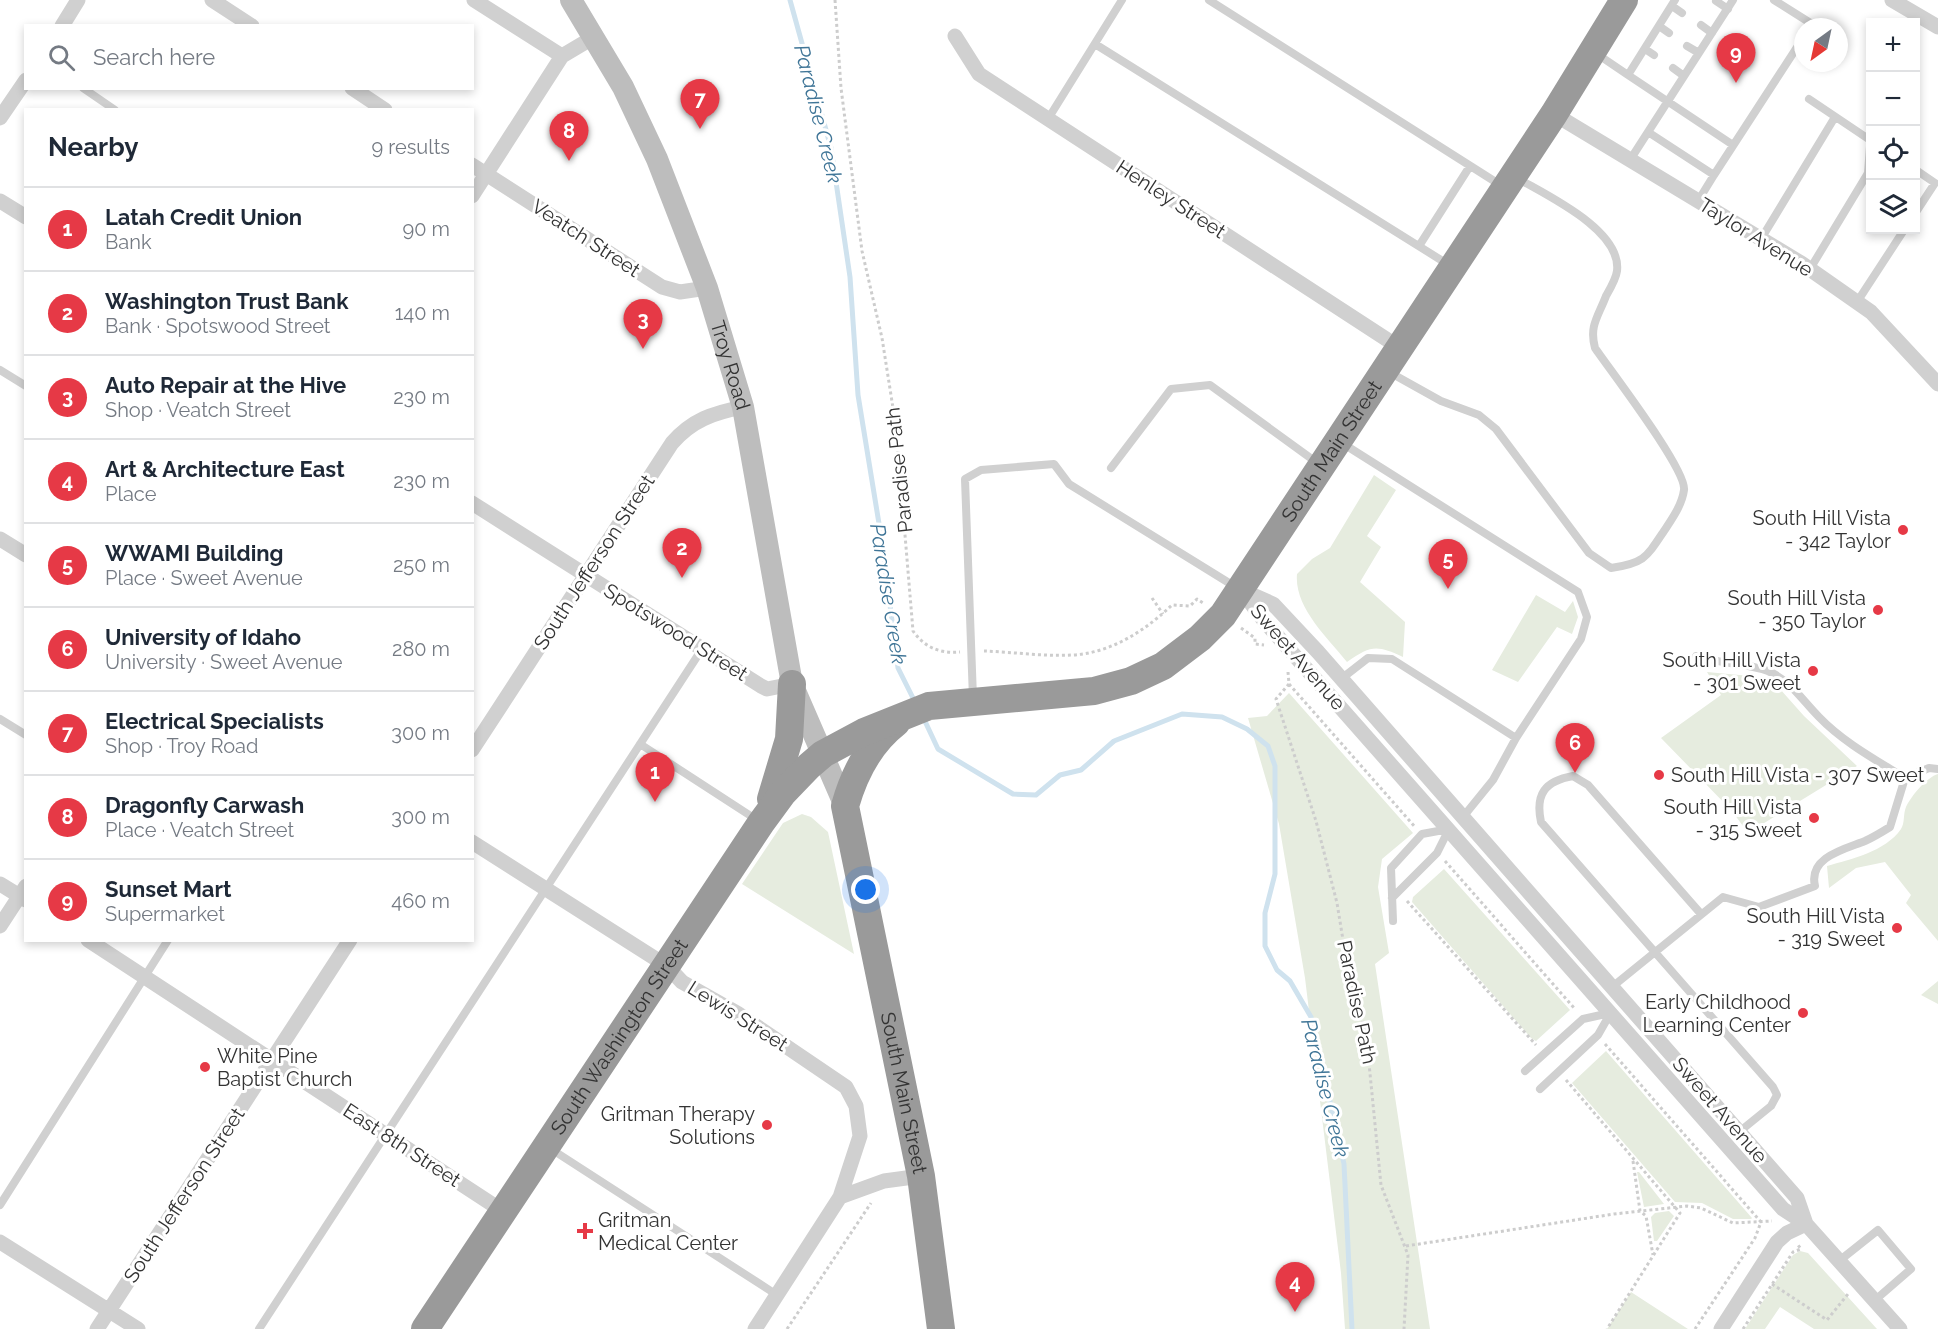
<!DOCTYPE html>
<meta charset="utf-8">
<style>
body{margin:0;font-family:Raleway,sans-serif;background:#f2f2f3;color:#1f2937}
.controls{position:absolute;right:18px;top:18px;display:grid;overflow:hidden;border-radius:0px;box-shadow:0 3px 9px #0003}
.controls button{width:54px;height:54px;display:grid;place-items:center;padding:0;border:0;border-bottom:2px solid #e0e1e3;background:#fff;color:#1f2937;font:30px sans-serif}
.compass{position:absolute;left:1794px;top:18px;width:54px;height:54px;border-radius:50%;background:#fff;box-shadow:0 3px 9px #0003;rotate:213deg}
.you{position:absolute;left:866px;top:890px;width:21px;height:21px;margin:-15px;border:4px solid #fff;border-radius:50%;background:#1a73e8;box-shadow:0 0 0 9px #1a73e833}
.badge{display:grid;place-items:center;width:39px;height:39px;border-radius:50%;background:#e63946;color:#fff;font-size:20px;font-weight:700}
.pin{position:absolute;translate:-50% -50px;filter:drop-shadow(0 2px 3px #0008)}
.pin::after{content:'';position:absolute;top:32px;width:21px;height:18px;background:inherit;clip-path:polygon(0 0,100% 0,50% 100%)}
.list{margin:0;padding:0;list-style:none}
h2{display:flex;justify-content:space-between;align-items:center;height:78px;margin:0;padding:0 24px;font-size:26px}
h2 small{font-size:20px;font-weight:400;color:#747a83}
.list li{display:grid;grid-template-columns:39px 1fr auto;gap:18px;align-items:center;box-sizing:border-box;height:84px;padding:0 24px;border-top:2px solid #e0e1e3}
.list b{display:block;font-size:22px;white-space:nowrap}
.list p{margin:0;font-size:20px;white-space:nowrap;color:#747a83}
.list em{font-size:20px;font-style:normal;color:#747a83}
.icon{flex:none;width:33px;height:33px;fill:none;stroke:currentColor;stroke-width:2;stroke-linecap:round;stroke-linejoin:round}
.map{position:relative;flex:none;width:1938px;height:1329px;overflow:hidden}
.search{position:absolute;background:#fff;box-shadow:0 3px 9px #0003;left:24px;top:24px;width:450px;height:66px;display:flex;align-items:center;gap:15px;box-sizing:border-box;padding:0 21px;border-radius:0px;color:#747a83;font-size:22px}
.panel{position:absolute;background:#fff;box-shadow:0 3px 9px #0003;left:24px;top:108px;width:450px;height:834px;border-radius:0px}
.map>svg:first-child{display:block}
.green{fill:#e6ecdf}
.lines{fill:none;stroke-linecap:round;stroke-linejoin:round}
.stream{stroke:#cfe2ee;stroke-width:5}
.path{stroke:#cdcdcd;stroke-width:3;stroke-dasharray:3 3;stroke-linecap:butt}
.lane{stroke:#d0d0d0;stroke-width:8}
.street{stroke:#d0d0d0;stroke-width:15}
.secondary{stroke:#bdbdbd;stroke-width:22}
.highway{stroke:#9a9a9a;stroke-width:28}
.poi-dot{fill:#e63946;stroke:#fff;stroke-width:2}
.labels{text-anchor:middle;stroke-width:6;stroke-linejoin:round;paint-order:stroke}
.street-label{font-size:20px;fill:#333;stroke:#fff}
.poi-label{font-size:20px;fill:#333;stroke:#fff;text-anchor:end}
.water-label{font-size:21px;font-style:italic;fill:#3f7597;stroke:#fff}
</style>
<div class="map">
<svg width="1938" height="1329" viewBox="0 0 1938 1329">
<rect width="100%" height="100%" fill="#fff"/>
<path class="green" d="M1374,475L1396,490L1367,536L1381,547L1360,582L1405,622L1403,657C1377,645 1371,645 1347,662C1327,637 1294,607 1297,574L1312,559L1330,548Z
M1536,595L1565,612L1573,601L1578,617L1572,634L1557,627L1518,682L1492,670Z
M1707,672L1750,676L1780,689L1804,716L1857,766L1748,833L1732,811L1661,738L1721,695Z
M1289,693L1413,833L1382,859L1378,887L1389,953L1375,964L1430,1329H1345L1341,1273L1305,978L1279,824L1248,718L1267,716Z
M1938,774V941L1906,903L1911,895L1885,862L1856,868L1829,888L1827,866C1851,859 1885,852 1901,829C1905,823 1903,814 1906,807C1911,796 1927,777 1938,774Z
M802,814L811,817L828,832L854,954L742,884L783,823Z
M1444,869L1570,1010L1536,1041L1531,1038L1412,902L1413,897Z
M1938,981V1004L1921,995Z
M1606,1051L1752,1218L1751,1219H1733L1702,1203L1675,1202L1572,1083Z
M1637,1172H1639L1664,1204L1644,1207Z
M1669,1211L1674,1216L1657,1241H1654L1651,1217L1655,1213Z
M1800,1251L1808,1253L1877,1329H1814L1780,1307L1765,1329H1745L1793,1255Z
M1631,1292L1688,1329H1607Z"/>
<g class="lines">
<path class="stream" d="M790,0L831,148L850,277L858,395L882,542L898,668L916,704
M923,717L938,749L1013,794L1036,795L1060,775L1081,770L1114,741L1182,714L1222,717L1247,729L1268,746L1275,766V874L1265,913V946L1277,970L1290,981L1311,1017L1344,1164L1352,1329"/>
<path class="path" d="M835,0L841,88L862,251L882,338L896,427L913,631C924,647 940,654 960,652
M1152,598L1163,614
M1241,628L1255,638V644L1264,645
M984,651C1015,652 1053,658 1083,654C1117,649 1148,628 1172,605L1190,606L1197,599L1203,603
M1288,672L1289,684L1276,699L1316,821L1337,903L1350,983L1366,1033L1381,1185L1408,1255L1404,1329
M1289,684L1415,827
M1445,861L1575,1009
M1407,901L1536,1045
M1605,1044L1761,1222L1755,1238L1695,1329
M1566,1080L1680,1213L1607,1329
M1633,1161L1640,1211L1646,1216L1653,1255
M1406,1246L1614,1214L1687,1206L1701,1208L1733,1223L1772,1221
M1772,1284L1827,1320L1848,1294
M787,1329L871,1203
M1743,1329L1793,1252L1801,1249L1798,1245"/>
<path class="lane" d="M1209,0L1502,186
M1675,0L1628,75L1733,145
M1774,0L1812,24L1810,27
M1716,1L1728,9
M1672,6L1682,13
M1701,25L1712,33
M1659,26L1669,33
M1095,44L1449,265
M1687,46L1699,53
M1645,49L1654,55
M1597,54L1628,75
M1673,68L1684,76
M83,88L115,110
M1809,99L1870,140
M1048,119L1122,0
M1648,132L1733,0
M1630,160L1648,132L1714,175L1698,201
M1916,170L1935,183L1916,212
M1714,175L1803,38
M1761,239L1835,117
M1419,246L1470,166
M1810,269L1868,173L1870,146
M1857,302L1904,230
M0,370L26,386
M1389,372L1441,401L1479,415L1496,429L1589,553L1611,568C1644,563 1646,558 1664,531C1672,519 1682,505 1684,490C1687,470 1610,370 1595,348C1589,326 1598,317 1606,296C1610,289 1616,279 1617,271C1622,230 1546,195 1517,178
M1111,468L1171,389L1210,385L1316,462
M1696,656C1719,664 1744,662 1768,671C1791,681 1802,700 1819,717C1843,742 1876,760 1905,778
M1341,679L1368,658L1392,659L1516,738L1581,639L1587,617L1578,592L1342,443
M973,698L965,479L981,470L1054,464L1069,484L1234,586
M0,719L26,735
M640,744L757,820
M1463,817L1493,780L1516,738
M1392,898L1437,853L1449,829
M1701,914L1588,785L1573,776C1545,781 1535,794 1541,822L1773,1087L1777,1095L1771,1106L1739,1132
M1393,921L1391,868L1422,834L1449,829
M1612,987L1723,897L1759,907L1815,886C1808,857 1845,849 1865,841C1874,837 1882,832 1890,827L1905,778L1929,768L1938,769
M1525,1071L1583,1019L1610,1013
M1540,1089L1598,1035L1610,1014
M551,1149L777,1295
M0,1205L168,940
M1839,1261L1878,1230L1911,1269L1874,1301
M259,1329L702,649"/>
<path class="street" d="M212,0L252,26
M474,0L562,56
M1892,0L1938,27
M62,26L78,0
M955,36L979,74L1400,348
M352,88L385,110
M1554,114L1801,263L1871,312L1938,384
M0,118L26,80
M472,165L662,287L680,292L707,288
M472,196L562,56L594,37
M0,201L26,217
M472,503L761,686L767,689L792,684
M0,539L26,555
M1241,590L1265,622L1783,1209L1806,1224L1900,1329
M1244,591L1273,604L1318,652L1797,1198L1806,1224
M472,750L672,443C692,420 713,413 743,407
M472,842L667,966L682,982L737,1013L846,1087L856,1106L860,1136L840,1197L755,1329
M0,884L26,900
M0,926L26,886
M88,940L504,1212
M840,1197L884,1181L921,1176
M0,1242L138,1329
M97,1329L350,940
M1721,1329L1777,1242L1787,1233L1806,1224"/>
<path class="secondary" id="s1" d="M571,0L623,87L657,159L707,288L743,407L792,684L845,806"/>
<g class="highway">
<path id="s2" d="M896,723C869,744 854,774 845,806L921,1176L941,1329"/>
<path d="M771,799L789,739L792,684"/>
<path id="s3" d="M425,1329L761,823L783,793L809,766L823,754L864,732L929,706L1094,691L1131,681L1163,666L1200,638L1223,615L1554,114L1624,0"/>
</g>
</g>
<g class="poi-dot">
<circle cx="1903" cy="530" r="6"/>
<circle cx="1878" cy="610" r="6"/>
<circle cx="1813" cy="671" r="6"/>
<circle cx="1659" cy="775" r="6"/>
<circle cx="1814" cy="818" r="6"/>
<circle cx="1897" cy="928" r="6"/>
<circle cx="1803" cy="1013" r="6"/>
<circle cx="205" cy="1067" r="6"/>
<circle cx="767" cy="1125" r="6"/>
<path d="M582 1222h6v6h6v6h-6v6h-6v-6h-6v-6h6z"/>
</g>
<g class="labels">
<g class="street-label">
<text transform="translate(1171 199) rotate(33)" y="7">Henley Street</text>
<text transform="translate(1756 237) rotate(32)" y="7">Taylor Avenue</text>
<text transform="translate(586 238) rotate(33)" y="7">Veatch Street</text>
<text dy="7" stroke="none"><textPath href="#s1" startOffset="400">Troy Road</textPath></text>
<text dy="7" stroke="none"><textPath href="#s3" startOffset="1332">South Main Street</textPath></text>
<text transform="translate(899 470) rotate(-96)" y="7">Paradise Path</text>
<text transform="translate(594 562) rotate(-57)" y="7">South Jefferson Street</text>
<text transform="translate(676 632) rotate(32)" y="7">Spotswood Street</text>
<text transform="translate(1298 657) rotate(49)" y="7">Sweet Avenue</text>
<text transform="translate(1357 1002) rotate(78)" y="7">Paradise Path</text>
<text transform="translate(738 1016) rotate(32)" y="7">Lewis Street</text>
<text dy="7" stroke="none"><textPath href="#s3" startOffset="351">South Washington Street</textPath></text>
<text dy="7" stroke="none"><textPath href="#s2" startOffset="392">South Main Street</textPath></text>
<text transform="translate(1720 1110) rotate(49)" y="7">Sweet Avenue</text>
<text transform="translate(402 1145) rotate(33)" y="7">East 8th Street</text>
<text transform="translate(184 1195) rotate(-57)" y="7">South Jefferson Street</text>
</g>
<g class="poi-label">
<text x="1891" y="525">South Hill Vista<tspan x="1891" dy="23">- 342 Taylor</tspan></text>
<text x="1866" y="605">South Hill Vista<tspan x="1866" dy="23">- 350 Taylor</tspan></text>
<text x="1801" y="667">South Hill Vista<tspan x="1801" dy="23">- 301 Sweet</tspan></text>
<text x="1671" y="782" text-anchor="start">South Hill Vista - 307 Sweet</text>
<text x="1802" y="814">South Hill Vista<tspan x="1802" dy="23">- 315 Sweet</tspan></text>
<text x="1885" y="923">South Hill Vista<tspan x="1885" dy="23">- 319 Sweet</tspan></text>
<text x="1791" y="1009">Early Childhood<tspan x="1791" dy="23">Learning Center</tspan></text>
<text x="217" y="1063" text-anchor="start">White Pine<tspan x="217" dy="23">Baptist Church</tspan></text>
<text x="755" y="1121">Gritman Therapy<tspan x="755" dy="23">Solutions</tspan></text>
<text x="598" y="1227" text-anchor="start">Gritman<tspan x="598" dy="23">Medical Center</tspan></text>
</g>
<g class="water-label">
<text transform="translate(818 114) rotate(76)" y="7">Paradise Creek</text>
<text transform="translate(888 594) rotate(81)" y="7">Paradise Creek</text>
<text transform="translate(1325 1088) rotate(76)" y="7">Paradise Creek</text>
</g>
</g>
</svg>
<div class="controls">
<button>+</button>
<button>−</button>
<button><svg class="icon" aria-label="locate" viewBox="0 0 24 24"><circle cx="12" cy="12" r="6"/><path d="M12 2v4M12 18v4M2 12h4M18 12h4"/></svg></button>
<button><svg class="icon" aria-label="layers" viewBox="0 0 24 24"><path d="M12 4l9 5-9 5-9-5zM3 14l9 5 9-5"/></svg></button>
</div>
<svg class="compass" viewBox="-18 -18 36 36"><path d="M0-13l5 13h-10z" fill="#e53935"/><path d="M0 13l5-13h-10z" fill="#747a83"/></svg>
<div class="you"></div>
<div class="pin badge" style="left:655px;top:802px">1</div>
<div class="pin badge" style="left:682px;top:578px">2</div>
<div class="pin badge" style="left:643px;top:349px">3</div>
<div class="pin badge" style="left:1295px;top:1312px">4</div>
<div class="pin badge" style="left:1448px;top:589px">5</div>
<div class="pin badge" style="left:1575px;top:773px">6</div>
<div class="pin badge" style="left:700px;top:129px">7</div>
<div class="pin badge" style="left:569px;top:161px">8</div>
<div class="pin badge" style="left:1736px;top:83px">9</div>
<div class="search"><svg class="icon" aria-label="search" viewBox="0 0 24 24"><circle cx="10" cy="10" r="6"/><path d="M15 15l6 6"/></svg>Search here</div>
<section class="panel">
<h2>Nearby<small>9 results</small></h2>
<ul class="list">
<li><span class="badge">1</span><div><b>Latah Credit Union</b><p>Bank</p></div><em>90 m</em></li>
<li><span class="badge">2</span><div><b>Washington Trust Bank</b><p>Bank · Spotswood Street</p></div><em>140 m</em></li>
<li><span class="badge">3</span><div><b>Auto Repair at the Hive</b><p>Shop · Veatch Street</p></div><em>230 m</em></li>
<li><span class="badge">4</span><div><b>Art &amp; Architecture East</b><p>Place</p></div><em>230 m</em></li>
<li><span class="badge">5</span><div><b>WWAMI Building</b><p>Place · Sweet Avenue</p></div><em>250 m</em></li>
<li><span class="badge">6</span><div><b>University of Idaho</b><p>University · Sweet Avenue</p></div><em>280 m</em></li>
<li><span class="badge">7</span><div><b>Electrical Specialists</b><p>Shop · Troy Road</p></div><em>300 m</em></li>
<li><span class="badge">8</span><div><b>Dragonfly Carwash</b><p>Place · Veatch Street</p></div><em>300 m</em></li>
<li><span class="badge">9</span><div><b>Sunset Mart</b><p>Supermarket</p></div><em>460 m</em></li>
</ul>
</section>
</div>
